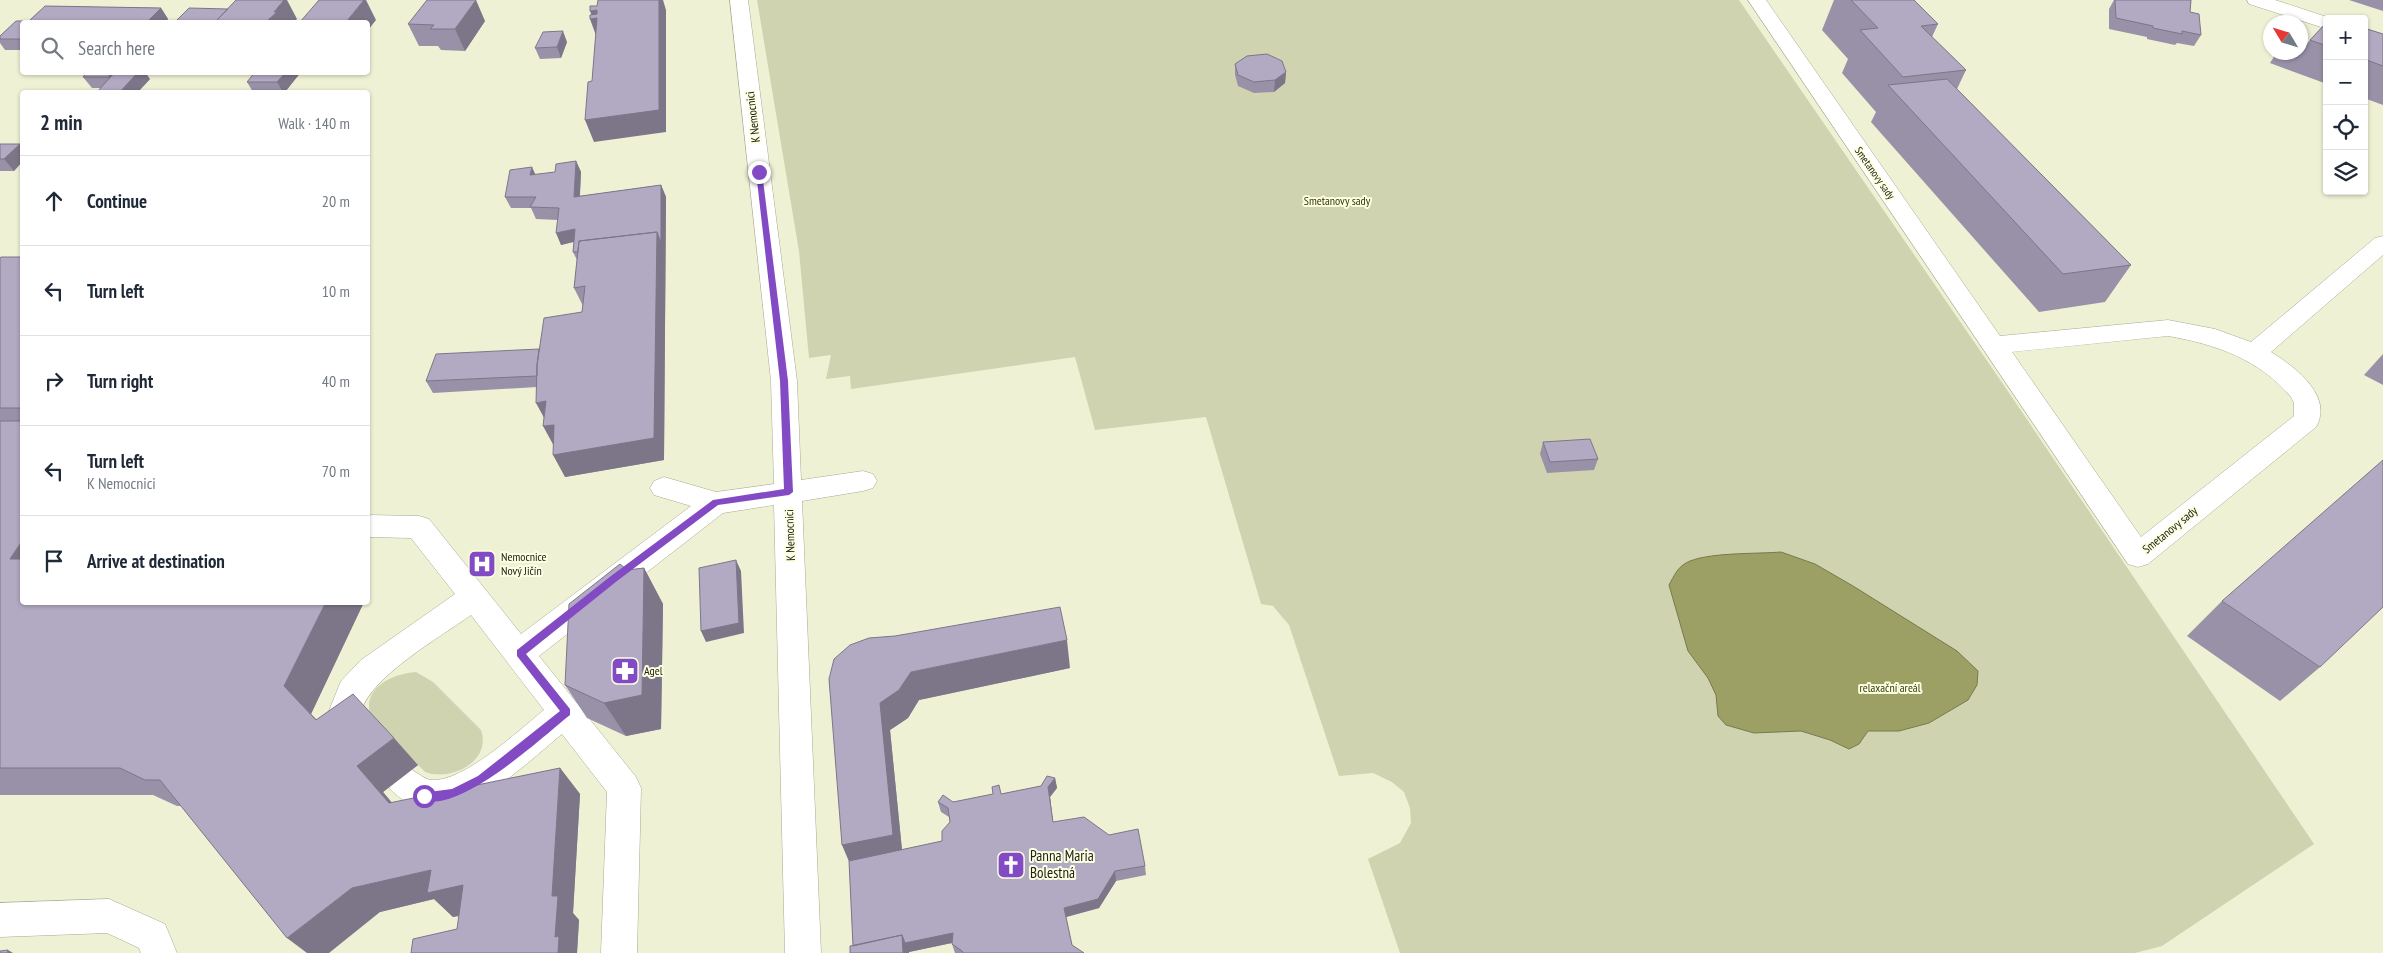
<!DOCTYPE html>
<meta charset="utf-8">
<style>
body{margin:0;font-family:"PT Sans Narrow",sans-serif;background:#f2f2f3;color:#1f2937}
.controls{position:absolute;right:15px;top:15px;display:grid;overflow:hidden;border-radius:5px;box-shadow:0 1px 4px #0004}
.controls button{width:45px;height:45px;display:grid;place-items:center;padding:0;border:0;border-bottom:1px solid #e0e1e3;background:#fff;color:#1f2937;font:25px sans-serif}
.compass{position:absolute;left:2263px;top:15px;width:45px;height:45px;border-radius:50%;background:#fff;box-shadow:0 1px 4px #0004;rotate:308deg}
.stop{position:absolute;width:15px;height:15px;margin:-11px;border:4px solid #824bc3;border-radius:50%;background:#fff}
.stop.end{background:#824bc3;border-color:#fff;box-shadow:0 1px 5px #0008}
.list{margin:0;padding:0;list-style:none}
h2{display:flex;justify-content:space-between;align-items:center;height:65px;margin:0;padding:0 20px;font-size:21px}
h2 small{font-size:16px;font-weight:400;color:#747a83}
.list li{display:grid;grid-template-columns:32px 1fr auto;gap:15px;align-items:center;box-sizing:border-box;height:90px;padding:0 20px;border-top:1px solid #e0e1e3}
.list b{display:block;font-size:19px;white-space:nowrap}
.list p{margin:0;font-size:16px;white-space:nowrap;color:#747a83}
.list em{font-size:16px;font-style:normal;color:#747a83}
.icon{flex:none;width:28px;height:28px;fill:none;stroke:currentColor;stroke-width:2;stroke-linecap:round;stroke-linejoin:round}
.map{position:relative;flex:none;width:2383px;height:953px;overflow:hidden}
.search{position:absolute;background:#fff;box-shadow:0 1px 4px #0004;left:20px;top:20px;width:350px;height:55px;display:flex;align-items:center;gap:12px;box-sizing:border-box;padding:0 18px;border-radius:5px;color:#747a83;font-size:19px}
.panel{position:absolute;background:#fff;box-shadow:0 1px 4px #0004;left:20px;top:90px;width:350px;height:515px;border-radius:5px}
.map>svg:first-child{display:block}
.green{fill:#d0d3af}
.water{fill:#9da065;stroke:#787a4e}
.lines{fill:none;stroke-linecap:round;stroke-linejoin:round}
.minor-casing{stroke:#a8aa90;stroke-width:1}
.minor{fill:#fff;fill-rule:evenodd}
.wall{fill:#9991a7}
.shaded-wall{fill:#7d7688}
.building{fill:#b2a9c2;stroke:#7d7688}
.route{fill:#824bc3}
.labels{text-anchor:middle;stroke-width:4;stroke-linejoin:round;paint-order:stroke}
.far-street-label{font-size:11px;fill:#212217;stroke:#fcffe2}
.street-label{font-size:12px;fill:#212217;stroke:#fcffe2}
.park-label{font-size:12px;fill:#363807;stroke:#fcffe2}
.poi-label{font-size:12px;fill:#212217;stroke:#fcffe2;text-anchor:start}
.near-poi-label{font-size:15px;fill:#212217;stroke:#fcffe2;text-anchor:start}
</style>
<div class="map">
<svg width="2383" height="953" viewBox="0 0 2383 953">
<rect width="100%" height="100%" fill="#eff1d5"/>
<path class="green" d="M757,0H1739L2003,384L2314,844L2162,946L2135,953H1400L1368,859L1400,843L1411,823L1410,808L1404,792L1392,782L1373,773L1339,776L1289,625L1273,606L1261,604L1206,417L1095,430L1075,357L851,389L850,376L826,379L831,355L809,358L799,251Z
M416,672L433,682L481,730C492,761 451,782 425,772L370,715C363,687 392,674 416,672Z"/>
<path class="water" d="M1781,552L1815,564L1853,586L1957,651L1978,671L1977,685L1968,700L1929,723L1899,731H1868L1859,744L1849,749L1830,740L1801,731L1754,733L1726,725L1718,716L1716,695L1708,678L1688,651L1669,585C1674,576 1677,568 1686,563C1705,552 1758,554 1781,552Z"/>
<g class="lines">
<defs>
<path id="minor" d="M730,0H748L797,381L801,480L863,471L873,474L877,481L873,488L863,491L802,501L821,953H785L774,505L723,513L539,656L636,777L641,788L637,953H601L607,792L562,734C526,763 453,838 405,801C395,794 389,790 385,779L389,768L401,764C410,767 425,780 431,780C463,783 519,730 544,710L471,615C439,638 373,675 361,711L372,730L367,740L356,744L345,740L328,713L341,681L361,660L455,594L411,538L368,537V515L419,516L429,519L521,634L691,506L654,495L650,488L654,481L664,477L716,492L774,484L771,381Z
M1748,0H1766L2000,336L2168,320L2215,329L2251,342L2375,238L2383,236V255L2271,352C2294,366 2334,396 2316,427L2148,564L2138,567L2128,564ZM2168,336C2215,344 2259,359 2291,397L2294,403V416L2141,537L2012,352Z
M2247,0H2275L2333,19H2327V29L2249,4Z
M109,899L165,924L177,953H141L139,948L107,933L0,937V903Z"/>
</defs>
<use href="#minor" class="minor-casing"/>
<use href="#minor" class="minor"/>
</g>
<path class="wall" d="M1834,0H1914L1938,24L1932,37L1966,70L1957,89L2131,265L2105,302L2039,312L1871,122L1876,112L1842,73L1848,59L1822,30Z
M2114,0H2191L2190,12L2201,35L2194,46L2177,43L2175,45L2147,39V37L2109,29V9Z
M2349,0H2383V11Z
M45,6L161,8L168,19L165,22H22V50H5L0,43V36L16,21H29Z
M485,21L465,51L441,50L438,46H419L408,24Z
M2327,22V84L2270,63L2277,52H2300L2310,40Z
M2364,28L2383,34V105L2364,98Z
M567,42L561,58L540,59L535,48Z
M1235,64L1286,72L1285,83L1274,92L1254,93L1238,86L1235,75Z
M87,72L150,79L138,92H97L101,88H92L83,77Z
M301,72L285,92H253L247,82Z
M0,144H20L22,148V162L14,171H0Z
M576,161L581,172L580,196L661,185L666,197L664,460L565,477L544,418L537,387L433,393L426,381L539,349L582,312L583,306L574,288L577,260L573,252L574,242L561,245L558,220L536,219L531,208H511L505,197L535,175L555,172Z
M22,257V602H364L311,714L317,720L418,765L383,792L392,803L560,768L580,794L573,913L579,920L577,953H411L457,929L459,916L453,917L434,899L380,912L181,806H177L153,795H0V258Z
M2383,354V385L2364,375Z
M1543,442L1598,459L1594,470L1547,473L1540,454Z
M644,568L663,604L661,729L626,736L587,718L565,685L627,570Z
M2222,601L2320,667L2280,701L2187,636Z
M1070,668L919,700L908,718L890,730L902,850L942,841L950,822L949,817L941,812L938,802H953L1001,794L1041,786L1055,778L1057,788L1050,797L1053,822L1145,866L1146,875L1116,881L1099,908L1066,917L1072,945L1084,953H955L952,944V943L909,952V953H850L853,946L849,861L829,679Z"/>
<path class="shaded-wall" d="M284,0H287L297,19L294,22H266L274,12Z
M364,0H366L376,20L368,30V22H346Z
M476,0L485,21L465,51L455,29Z
M659,0H663L666,10V132L594,142L585,120Z
M161,8L168,19L165,22H147Z
M597,10L598,41L590,19H593L590,11Z
M563,31L567,42L561,58L557,47Z
M113,72H132L116,88L108,77Z
M138,72H145L150,79L138,92H120Z
M286,72H301L285,92H283L277,82Z
M1286,72L1285,83L1274,92L1275,80Z
M20,144L22,148V162L14,171L4,159Z
M576,161L581,172L579,208L574,197Z
M532,167L537,178L530,175Z
M661,185L666,197L664,460L565,477L553,455L657,232Z
M575,229L580,240L561,245L556,233Z
M546,401L548,425L536,403Z
M554,425L555,448L543,426Z
M22,541V571L10,559Z
M736,560L741,571L744,633L706,642L701,631Z
M644,568L663,604L661,729L626,736L604,703Z
M326,602H364L311,714L342,747L284,686Z
M1067,640L1070,668L919,700L908,718L890,730L903,860L853,871L842,845L880,703L911,672Z
M394,738L418,765L383,792L414,829L389,803L357,766Z
M560,768L580,794L573,913L579,920L577,953H558L555,937L552,896Z
M1055,778L1057,788L1050,797L1054,832L1048,787Z
M431,870L463,885L487,910L453,917L434,899L380,912L329,953H307L287,938L352,888Z
M1115,871L1116,881L1099,908L1066,917L1064,908Z
M953,933L956,942L909,952V953H860L902,935Z
M8,950L13,953H7Z"/>
<path class="building" d="M236,0H284L274,12H277L266,22H215Z
M319,0H364L346,22H300Z
M427,0H476L455,29H430L434,25L408,24Z
M598,0H659V110L585,120L588,82L592,81L597,18L590,19V15L597,14V10L590,11V6H597Z
M1851,0H1914L1938,24L1921,26L1966,70L1903,77L1860,30L1878,28Z
M2115,0H2191L2190,12L2199,14L2201,35L2182,31V34L2153,28V26L2116,18Z
M45,6L161,8L147,22H22V39H0V36L16,21H29Z
M189,8L228,9L215,22H175Z
M2332,16L2338,19H2330Z
M2327,22V46L2310,40Z
M2364,28L2383,34V66L2364,59Z
M563,31L557,47L535,48L543,32Z
M2300,44L2306,46L2297,58L2281,52H2300Z
M1267,54L1282,61L1286,72L1275,80L1254,82L1238,75L1235,64L1247,56Z
M87,72H113L108,77H83Z
M115,72H138L120,92H97Z
M255,72H286L277,82H247Z
M1947,79L2131,265L2063,274L1888,85Z
M0,144H20L4,159H0Z
M576,161L574,197L661,185V243L657,232L579,241L578,252H573L575,229L556,233L559,208L530,207L536,197H505L510,170L532,167L530,175L555,172L556,164Z
M657,232L654,438L553,455L554,425L543,426L546,401L536,403L537,365L544,318L582,312L585,286L574,288L579,241Z
M1,257H22V408H0V258Z
M539,349L537,365V376L426,381L436,354Z
M0,421H22V541L10,559H22V602H326L284,686L316,720L353,694L394,738L357,766L389,803L560,768L552,896H558L555,937L559,936L558,953H411L413,939L457,929L463,885L427,893L431,870L352,888L287,938L160,780H145L120,768H0Z
M1590,439L1598,459L1550,462L1543,442Z
M2383,460V607L2320,667L2222,601Z
M736,560L739,623L701,631L699,568Z
M620,564L627,570L644,568L642,695L604,703L565,685L569,604Z
M1060,607L1067,640L911,672L899,690L880,703L893,835L842,845L829,679L834,659L850,645L869,638L895,636Z
M1047,776L1055,778L1048,787L1053,822L1084,817L1109,835L1138,829L1145,866L1115,871L1098,899L1064,908L1072,945L1084,953H963L962,951L952,944L953,933L905,943L902,935L853,946L849,861L942,841V831L950,822L948,808L938,802L943,795L953,802L993,794L992,787L999,785L1001,794L1041,786Z
M902,935L903,953H850V946Z
M8,950L7,953H0V951Z"/>
<path class="route" d="M759,170L762,172L788,381L793,492L789,495L718,505L617,581L526,654L570,709V715C540,739 460,814 421,800V793L452,789L478,776L560,711L517,656V650L611,576L713,500L784,489L780,381L756,172Z"/>
<defs>
<symbol id="hospital-square" viewBox="-11 -11 22 22"><rect x="-9" y="-9" width="18" height="18" rx="4" fill="#824bc3" stroke="#fcffe2"/><path d="M-5-5h3v3.5h4V-5h3V5h-3V1.5h-4V5h-3Z" fill="#fff"/></symbol>
<symbol id="pharmacy-square" viewBox="-11 -11 22 22"><rect x="-9" y="-9" width="18" height="18" rx="4" fill="#824bc3" stroke="#fcffe2"/><path d="M-2-6h4v4h4v4h-4v4h-4v-4h-4v-4h4Z" fill="#fff"/></symbol>
<symbol id="church-square" viewBox="-11 -11 22 22"><rect x="-9" y="-9" width="18" height="18" rx="4" fill="#824bc3" stroke="#fcffe2"/><path d="M-1.2-6h2.4v3.5h3.3v2.4h-3.3V6h-2.4V-.1h-3.3v-2.4h3.3Z" fill="#fff"/></symbol>
</defs>
<g fill-rule="evenodd">
<use href="#hospital-square" x="466" y="548" width="32" height="32"/>
<use href="#pharmacy-square" x="609" y="655" width="32" height="32"/>
<use href="#church-square" x="995" y="849" width="32" height="32"/>
</g>
<g class="labels">
<g class="far-street-label">
<text transform="translate(1875 173) rotate(55)" y="4">Smetanovy sady</text>
</g>
<g class="street-label">
<text transform="translate(753 117) rotate(-97)" y="4">K Nemocnici</text>
<text transform="translate(2170 530) rotate(-39)" y="4">Smetanovy sady</text>
<text transform="translate(790 535) rotate(-92)" y="4">K Nemocnici</text>
</g>
<g class="park-label">
<text x="1337" y="205">Smetanovy sady</text>
<text x="1890" y="692">relaxační areál</text>
</g>
<g class="poi-label">
<text x="501" y="561">Nemocnice<tspan x="501" dy="14">Nový Jičín</tspan></text>
<text x="644" y="675">Agel</text>
</g>
<g class="near-poi-label">
<text x="1030" y="861">Panna Maria<tspan x="1030" dy="17">Bolestná</tspan></text>
</g>
</g>
</svg>
<div class="controls">
<button>+</button>
<button>−</button>
<button><svg class="icon" aria-label="locate" viewBox="0 0 24 24"><circle cx="12" cy="12" r="6"/><path d="M12 2v4M12 18v4M2 12h4M18 12h4"/></svg></button>
<button><svg class="icon" aria-label="layers" viewBox="0 0 24 24"><path d="M12 4l9 5-9 5-9-5zM3 14l9 5 9-5"/></svg></button>
</div>
<svg class="compass" viewBox="-18 -18 36 36"><path d="M0-13l5 13h-10z" fill="#e53935"/><path d="M0 13l5-13h-10z" fill="#747a83"/></svg>
<div class="stop" style="left:424px;top:796px"></div>
<div class="stop end" style="left:759px;top:172px"></div>
<div class="search"><svg class="icon" aria-label="search" viewBox="0 0 24 24"><circle cx="10" cy="10" r="6"/><path d="M15 15l6 6"/></svg>Search here</div>
<section class="panel">
<h2>2 min<small>Walk · 140 m</small></h2>
<ul class="list">
<li><svg class="icon" aria-label="ahead" viewBox="0 0 24 24"><path d="M12 20V5M6 11l6-6 6 6"/></svg><div><b>Continue</b></div><em>20 m</em></li>
<li><svg class="icon" aria-label="left" viewBox="0 0 24 24"><path d="M17 20v-9H6M10 6l-5 5 5 5"/></svg><div><b>Turn left</b></div><em>10 m</em></li>
<li><svg class="icon" aria-label="right" viewBox="0 0 24 24"><path d="M7 20v-9h11M14 6l5 5-5 5"/></svg><div><b>Turn right</b></div><em>40 m</em></li>
<li><svg class="icon" aria-label="left" viewBox="0 0 24 24"><path d="M17 20v-9H6M10 6l-5 5 5 5"/></svg><div><b>Turn left</b><p>K Nemocnici</p></div><em>70 m</em></li>
<li><svg class="icon" aria-label="arrive" viewBox="0 0 24 24"><path d="M6 21V4h12l-3 4 3 4H6"/></svg><div><b>Arrive at destination</b></div></li>
</ul>
</section>
</div>
